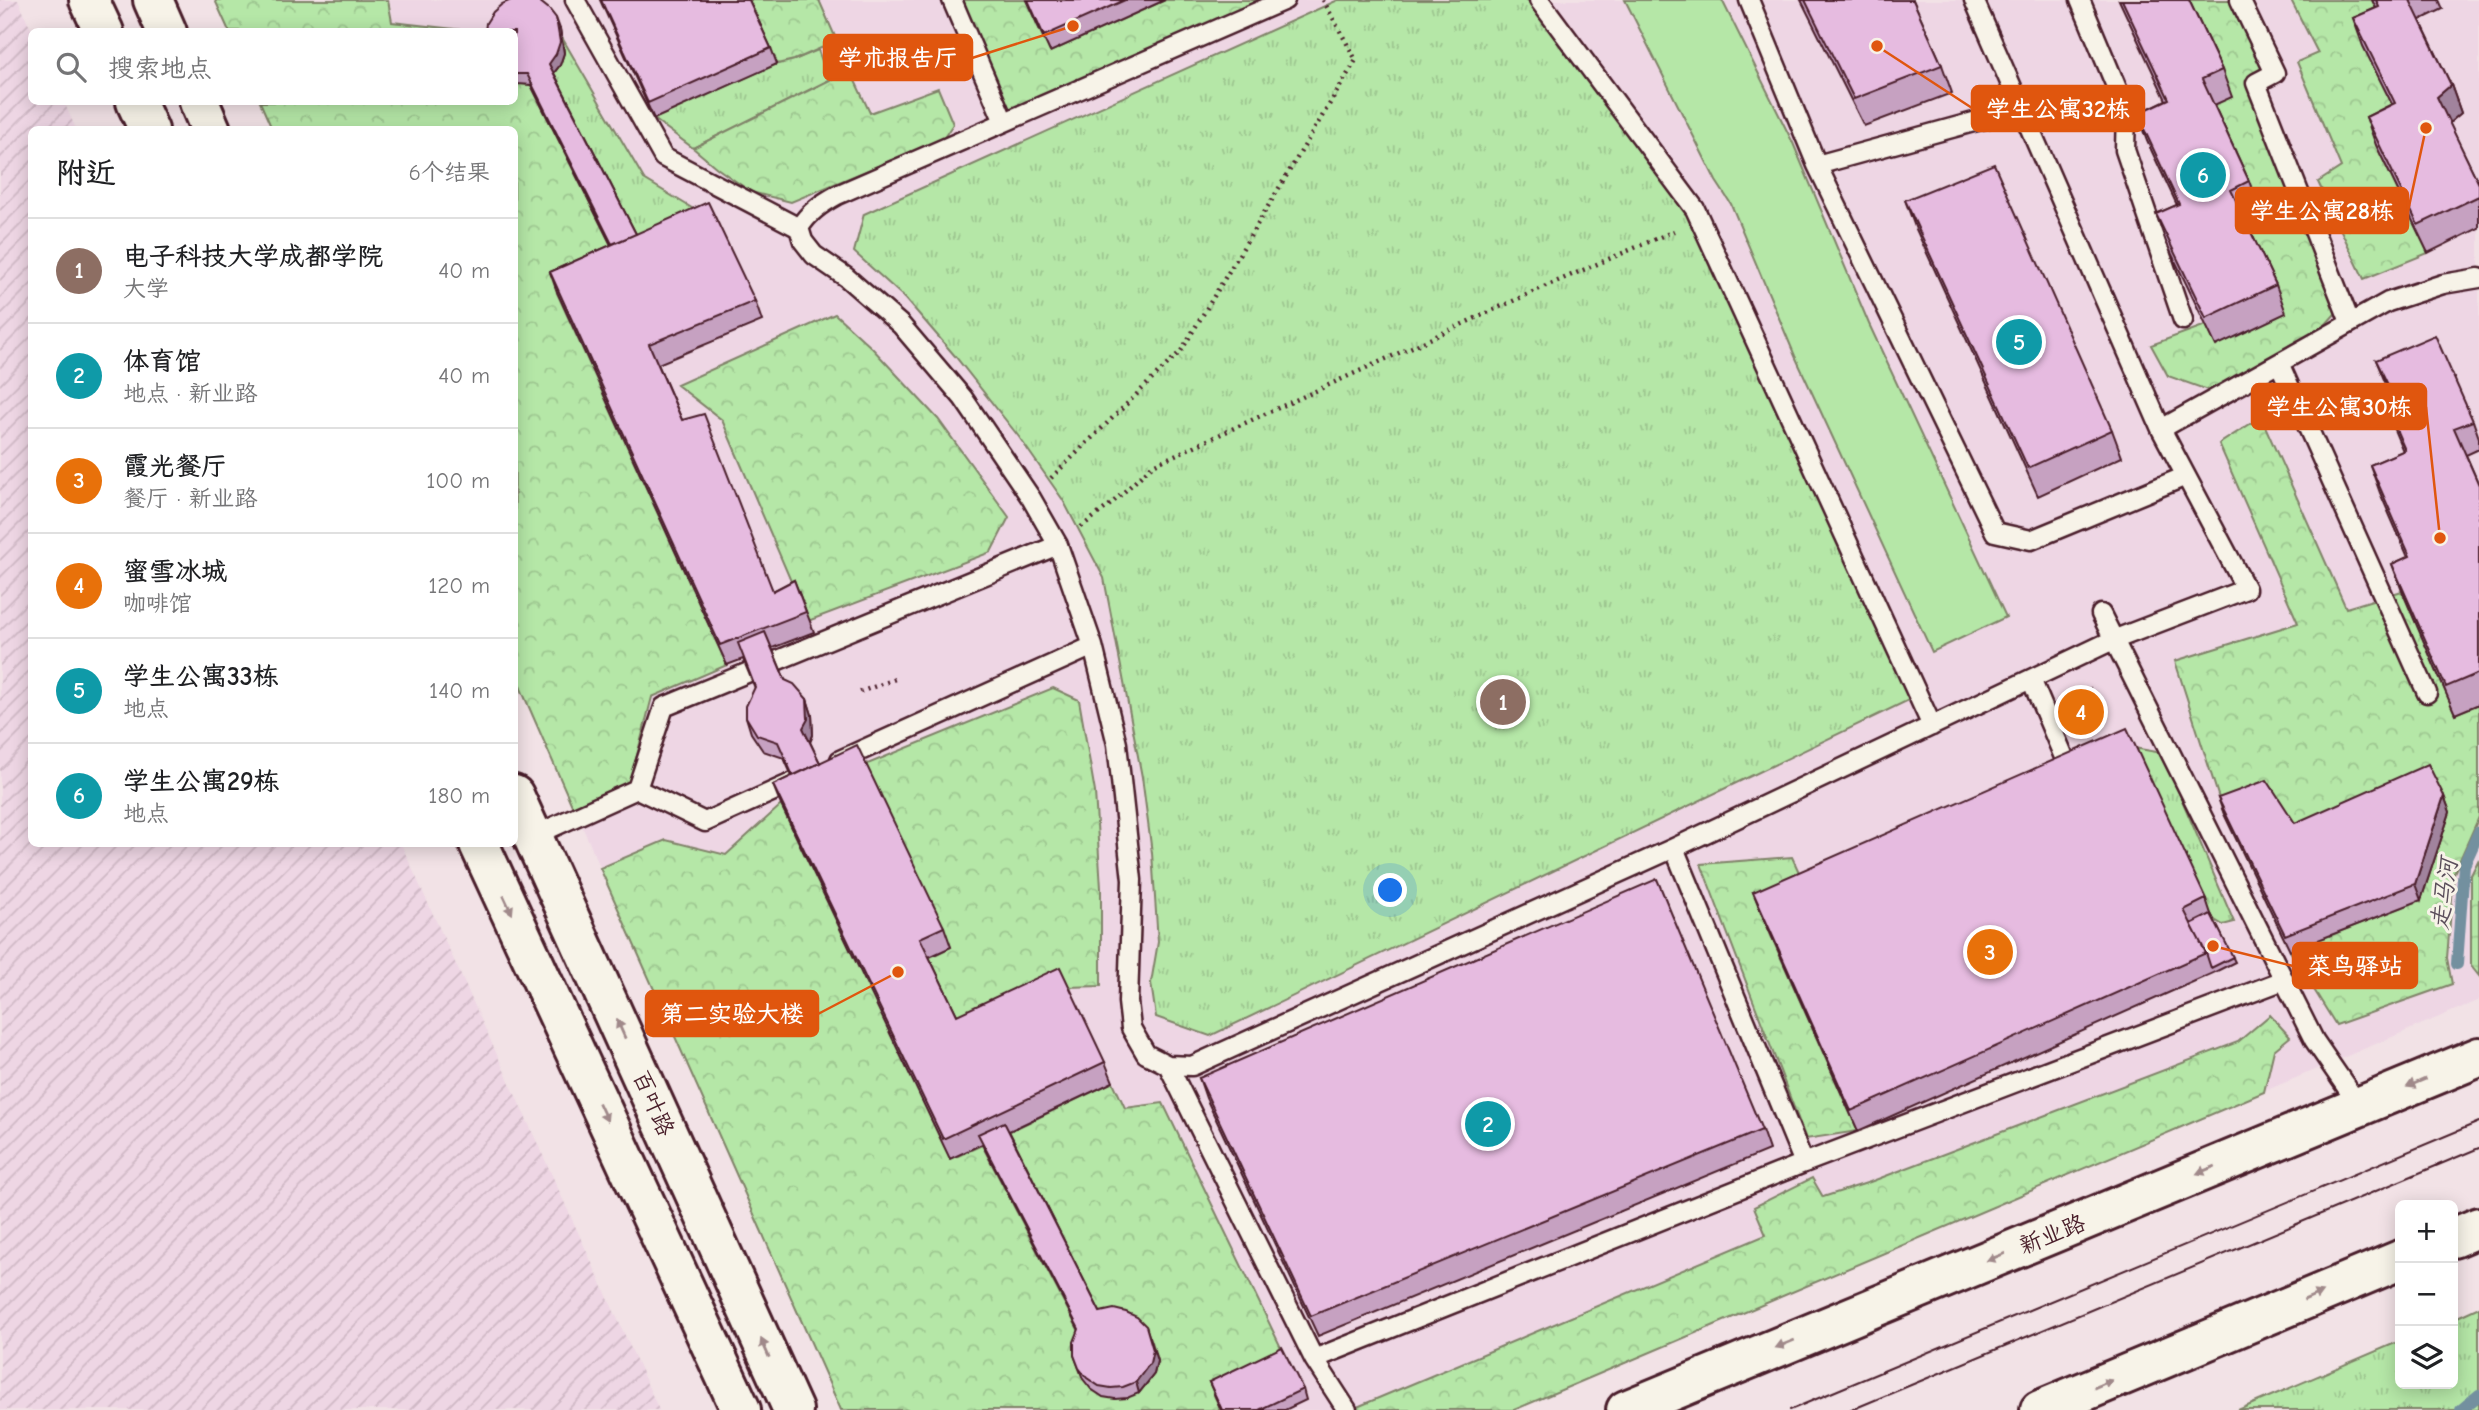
<!DOCTYPE html>
<html lang="zh">
<meta charset="utf-8">
<style>
body{margin:0;font-family:"Comic Neue","LXGW WenKai TC",sans-serif;background:#f2f2f2;color:#202124}
.controls{position:absolute;right:21px;bottom:21px;display:grid;overflow:hidden;border-radius:10px;box-shadow:0 4px 18px #0003}
.controls button{width:63px;height:63px;display:grid;place-items:center;padding:0;border:0;border-bottom:2px solid #e0e0e0;background:#fff;color:#202124;font:35px sans-serif}
.you{position:absolute;left:1391px;top:891px;width:24px;height:24px;margin:-18px;border:5px solid #fff;border-radius:50%;background:#1a73e8;box-shadow:0 0 0 10px #1a73e833}
.badge{display:grid;place-items:center;width:46px;height:46px;border-radius:50%;background:#0f766e;color:#fff;font-size:23px;font-weight:700}
.pin{position:absolute;translate:-50% -50%;border:4px solid #fff;box-shadow:0 2px 7px #0006}
.list{margin:0;padding:0;list-style:none}
h2{display:flex;justify-content:space-between;align-items:center;height:91px;margin:0;padding:0 28px;font-size:30px}
h2 small{font-size:23px;font-weight:400;color:#757577}
.list li{display:grid;grid-template-columns:46px 1fr auto;gap:21px;align-items:center;box-sizing:border-box;height:105px;padding:0 28px;border-top:2px solid #e0e0e0}
.list b{display:block;font-size:26px;white-space:nowrap}
.list p{margin:0;font-size:23px;white-space:nowrap;color:#757577}
.list em{font-size:23px;font-style:normal;color:#757577}
.icon{flex:none;width:38px;height:38px;fill:none;stroke:currentColor;stroke-width:2;stroke-linecap:round;stroke-linejoin:round}
.map{position:relative;flex:none;width:2479px;height:1410px;overflow:hidden}
.search{position:absolute;background:#fff;box-shadow:0 4px 18px #0003;left:28px;top:28px;width:490px;height:77px;display:flex;align-items:center;gap:18px;box-sizing:border-box;padding:0 24px;border-radius:10px;color:#757577;font-size:26px}
.panel{position:absolute;background:#fff;box-shadow:0 4px 18px #0003;left:28px;top:126px;width:490px;height:721px;border-radius:10px}
.map>svg:first-child{display:block}
.built{fill:#eed6e4}
.industrial{fill:url(#industrial-furrows)}
.grass{fill:url(#grass-tufts);stroke:#808369;stroke-width:2}
.forest{fill:url(#forest-crowns);stroke:#808369;stroke-width:2}
.pitch{fill:#b5e7a7;stroke:#808369;stroke-width:2}
.lines{fill:none;stroke-linecap:round;stroke-linejoin:round}
.stream{stroke:#73909f;stroke-width:12}
.lane-casing{stroke:#4a1f2b;stroke-width:23}
.secondary-casing{stroke:#4a1f2b;stroke-width:44}
.path{stroke:#4a1f2b;stroke-width:4.5;stroke-dasharray:2 5;stroke-linecap:butt}
.lane{stroke:#f7f3e8;stroke-width:18}
.secondary{stroke:#f7f3e8;stroke-width:38}
.tram{stroke:#4a1f2b;stroke-width:2}
.wall{fill:#c6a1c1;stroke:#4a1f2b;stroke-width:2}
.shaded-wall{fill:#a1839d;stroke:#4a1f2b;stroke-width:2}
.building{fill:#e6bbe0;stroke:#4a1f2b;stroke-width:2}
.oneway{fill:#a0898a}
.labels{text-anchor:middle;stroke-width:6;stroke-linejoin:round;paint-order:stroke}
.street-label{font-size:23px;fill:#4a1f2b;stroke:#f7f3e8}
.water-label{font-size:24px;font-style:italic;fill:#5b4e5b;stroke:#f7f3e8}
.leader{fill:none;stroke:#e0560e;stroke-width:2.5}
.callout-dot{fill:#e0560e;stroke:#f7f3e8;stroke-width:2.5}
.callout{fill:#e0560e;stroke:#e0560e;stroke-width:2.5}
.callout-label{font-size:24px;text-anchor:middle;font-weight:bold;fill:#fff}
</style>
<div class="map">
<svg width="2479" height="1410" viewBox="0 0 2479 1410">
<defs>
<pattern id="industrial-furrows" width="10" height="10" patternUnits="userSpaceOnUse" patternTransform="scale(1.75)"><rect width="10" height="10" fill="#eed6e4"/><path d="M-1 1l2-2M0 10L10 0M9 11l2-2" fill="none" stroke="#ceb7c4"/></pattern>
<pattern id="grass-tufts" width="24" height="20" patternUnits="userSpaceOnUse" patternTransform="scale(1.75)"><rect width="24" height="20" fill="#b5e7a7"/><path d="M3 7l-1-3M5 7V3M7 7l1-3M15 17l-1-3M17 17v-4M19 17l1-3" fill="none" stroke="#9dc690"/></pattern>
<pattern id="forest-crowns" width="20" height="18" patternUnits="userSpaceOnUse" patternTransform="scale(1.75)"><rect width="20" height="18" fill="#b5e7a7"/><path d="M2 6a3 3 0 1 1 6 0M12 15a3 3 0 1 1 6 0" fill="none" stroke="#9dc690"/></pattern>
</defs>
<rect width="100%" height="100%" fill="#f2e2e6"/>
<filter id="ink" filterUnits="userSpaceOnUse"><feTurbulence type="fractalNoise" baseFrequency=".0143" numOctaves="2"/><feDisplacementMap in="SourceGraphic" scale="14" xChannelSelector="R" yChannelSelector="G"/><feConvolveMatrix kernelMatrix="1 2 1 2 8 2 1 2 1" color-interpolation-filters="sRGB"/></filter>
<g filter="url(#ink)">
<path class="built" d="M214,0H2479V1000L1514,1410H841L515,675L514,130L272,129L260,102H514V32L228,31Z"/>
<path class="industrial" d="M0,0H18L32,31V102H64L76,129L32,130V844H401L659,1410H0Z"/>
<path class="grass" d="M1338,0H1536L1695,209L1913,698L1210,1036L1156,1017L1151,983L1158,942L1152,853L1142,777L1104,578L1063,500L1019,437L955,356L906,299L854,252L864,214Z
M564,41L644,179L715,222L644,254L553,74C562,63 564,55 564,41Z
M818,50L829,80L693,148L654,119L777,64L794,60Z
M2134,748L2162,753L2234,922L2223,925L2213,919Z
M2479,1307V1410H2238L2400,1341V1384H2453V1319Z"/>
<path class="forest" d="M215,0H388L392,22L472,31H229Z
M748,0H819L837,41L794,60L777,64Z
M952,0H1026L1050,52L1165,0H1285L1004,122Z
M2186,0H2240L2275,73L2257,83L2337,290L2335,314L2317,334L2213,392L2168,376L2151,345L2206,325L2216,345L2241,217L2259,209L2212,106Z
M2291,0H2372L2389,34L2405,130L2376,145L2428,253L2364,279L2318,182L2341,167L2297,62L2318,53Z
M850,70L870,113L938,88L953,124L943,139L791,202L751,192L717,168L693,148Z
M515,83L531,85L621,264L557,293L727,665L652,697L627,794L577,817L515,675L514,130L272,129L260,102H514Z
M835,314L872,348L938,419L1009,517L991,552L808,621L722,420L677,385Z
M2261,417L2346,608L2402,591L2455,714L2479,704V817L2454,873L2447,958L2452,984L2336,1025L2290,951L2421,900L2301,839L2272,796L2224,814L2175,661L2298,623L2219,444Z
M1053,688L1079,700L1095,792L1101,888V986L1067,987L964,1035L928,958L951,947L865,765Z
M781,805L958,1156L982,1145L1083,1339L1091,1389C1131,1410 1170,1381 1150,1337L1104,1323L1008,1132L1113,1082L1125,1108L1163,1103L1286,1358L1213,1393L1221,1410H841L600,868L666,840L726,855Z
M1792,857L1808,892L1761,913L1858,1131L1806,1139L1701,864Z
M2479,859V976L2471,966V875Z
M2270,1015L2290,1037L2274,1050L2264,1092L1514,1410H1350L1766,1235L1754,1207L1812,1178L1823,1197L1870,1182L2238,1042Z"/>
<path class="pitch" d="M1625,0H1722L1793,143L1869,324L2006,617L1932,652L1795,356L1731,204L1716,181Z"/>
<g class="lines">
<path class="stream" d="M2457,964L2464,865L2479,832
M2461,1410L2479,1395"/>
<defs>
<path id="lane" d="M575,0L663,157L799,228
M952,0L1004,122
M1285,0L837,195C821,204 809,212 799,228L803,241L814,255L846,277L901,325L963,398L1031,498L1058,545L1093,646L1117,744L1132,880L1128,1002L1131,1028L1146,1054L1168,1065L1192,1066L1674,848L2113,640L2246,589L2161,429L1974,0
M1539,0L1695,209L1932,726
M1749,0L1817,165L1995,532L2031,540L2186,476
M2080,0L2126,110L2125,150L2183,320
M2240,0L2275,73L2256,83L2350,322
M1817,165L2021,109
M2279,363L2427,693
M2161,429L2388,302L2443,284L2479,278
M2101,614L2314,1040L2360,1107
M2031,679L2072,776
M840,760L1093,646
M637,789L705,822L796,781
M533,836L637,789L664,707L1058,545
M1168,1065L1314,1359L1804,1163L1674,848
M1804,1163L2284,980
M1314,1359L1347,1410"/>
<path id="secondary" d="M89,0L104,32
M153,0L167,32
M136,102L149,130
M199,102L211,130
M514,795L793,1410
M479,844L741,1410
M2453,1238L2479,1227
M1626,1410L2479,1057
M2040,1410L2400,1260"/>
</defs>
<use href="#lane" class="lane-casing"/>
<use href="#secondary" class="secondary-casing"/>
<path class="path" d="M1051,478L1181,351L1356,60L1323,0
M1081,527L1111,504L1153,465L1546,286L1674,231
M860,692L898,678"/>
<use href="#lane" class="lane"/>
<use href="#secondary" class="secondary"/>
<path class="tram" d="M1790,1410L2479,1122
M1851,1410L2479,1148"/>
</g>
<path class="wall" d="M600,0H749L771,48L777,64L654,119Z
M1026,0H1165L1050,52Z
M1801,0H1913L1942,65L1952,93L1864,126Z
M2119,0H2189L2222,70L2232,97L2214,105L2249,181L2259,208L2243,216L2276,285L2286,313L2216,346L2166,242L2156,214L2177,205L2147,141L2137,114L2166,100Z
M2372,0H2439L2443,9L2420,20L2451,85L2461,113L2449,123L2479,184V228L2428,253L2376,145L2366,117L2392,104L2363,46L2353,18L2376,8Z
M560,29L564,53L560,65L554,73L636,234L755,301L762,321L658,364L682,420L773,591L794,580L814,632L772,648L785,680L807,699L812,715L813,735L810,742L820,763L944,927L951,947L929,957L957,1015L1105,1062L1113,1082L1009,1131L1100,1312L1150,1337L1157,1361L1154,1374L1139,1393L1127,1398L1115,1399L1103,1397L1091,1389L1083,1379L1074,1355L1079,1330L982,1144L950,1159L781,805L773,785L792,776L784,758L763,751L751,733L746,717L755,688L743,659L727,665L557,292L550,272L611,245L531,85L518,84L514,83V32Z
M1905,200L2112,430L2122,457L2038,496L1915,227Z
M2376,360L2473,421L2479,438V449L2466,455L2479,485V704L2455,714L2402,591L2392,564L2408,557L2380,493L2370,465L2403,451L2392,425L2382,397L2390,394Z
M2090,689L2101,716L2071,729L2060,702Z
M2444,796L2450,812L2421,900L2290,951L2224,814L2218,798L2295,823Z
M1753,892L2206,899L2211,914L2235,962L2213,973L1858,1131L1761,912Z
M1199,1078L1762,1130L1769,1150L1318,1336L1206,1098Z
M1209,1382L1303,1389L1306,1400L1285,1410H1221Z"/>
<path class="shaded-wall" d="M556,18L560,29L564,53L560,65L553,74L549,64Z
M2451,85L2461,113L2447,125L2437,97Z
M807,699L812,715L813,735L809,744L803,728Z
M2444,796L2450,812L2421,900L2415,884Z
M1146,1326L1157,1361L1154,1374L1139,1393L1136,1382Z"/>
<path class="building" d="M511,0H534L539,1L549,9L556,18L560,42L556,54L549,64L636,234L612,244L527,74H514V32H485L486,23L493,12L502,4Z
M601,0H749L771,48L648,103Z
M1028,0H1125L1044,36Z
M1805,0H1913L1942,65L1854,99Z
M2122,0H2189L2222,70L2202,79L2249,181L2231,190L2276,285L2206,318L2156,214L2179,204L2137,114L2169,99Z
M2376,0H2410L2451,85L2437,97L2479,184V196L2418,225L2366,117L2395,103L2353,18L2379,7Z
M1994,164L2112,430L2028,468L1905,200Z
M708,202L755,301L649,344L682,420L704,414L773,591L794,580L806,612L720,645L550,272Z
M2435,335L2473,421L2454,428L2479,485V673L2446,687L2392,564L2410,556L2370,465L2405,450L2382,397L2392,393L2376,360Z
M765,632L785,680L794,684L807,699L808,719L803,728L820,763L793,776L778,742L757,735L746,717V706L755,687L738,643Z
M2090,689L2099,711L2069,724L2060,702Z
M2127,728L2206,899L2184,910L2206,953L1851,1111L1753,892Z
M857,745L944,927L920,938L957,1015L1060,967L1105,1062L943,1139L773,785Z
M2428,764L2444,796L2415,884L2285,935L2218,798L2267,780L2295,823Z
M1657,879L1762,1130L1311,1316L1199,1078Z
M2211,914L2233,957L2211,968L2206,953L2191,924Z
M1004,1122L1100,1312L1114,1309L1126,1312L1137,1317L1146,1326L1153,1350L1150,1363L1136,1382L1123,1387L1111,1388L1099,1386L1087,1378L1079,1368L1074,1355V1342L1079,1329L978,1134Z
M1282,1347L1303,1389L1259,1410H1222L1209,1382Z"/>
<defs><path id="oneway-solid" d="M-6-.8H1V-3.2L6.5 0L1 3.2V.8H-6Z" transform="scale(1.75)"/></defs>
<g class="oneway">
<use href="#oneway-solid" transform="translate(508 905) rotate(65)"/>
<use href="#oneway-solid" transform="translate(621 1029) rotate(-114)"/>
<use href="#oneway-solid" transform="translate(2416 1083) rotate(157)"/>
<use href="#oneway-solid" transform="translate(603 1112) rotate(65)"/>
<use href="#oneway-solid" transform="translate(2206 1170) rotate(158)"/>
<use href="#oneway-solid" transform="translate(1996 1257) rotate(158)"/>
<use href="#oneway-solid" transform="translate(2313 1296) rotate(-23)"/>
<use href="#oneway-solid" transform="translate(1785 1344) rotate(158)"/>
<use href="#oneway-solid" transform="translate(765 1348) rotate(-114)"/>
<use href="#oneway-solid" transform="translate(2103 1384) rotate(-23)"/>
</g>
</g>
<g class="labels">
<g class="street-label">
<text transform="translate(654 1103) rotate(66)" y="8">百叶路</text>
<text transform="translate(2052 1234) rotate(-22)" y="8">新业路</text>
</g>
<g class="water-label">
<text transform="translate(2444 894) rotate(-82)" y="8">走马河</text>
</g>
</g>
<path class="leader" d="M1073 26L972 58M1877 46L1972 108M2426 128L2408 211M2440 538L2426 407M2213 946L2293 966M898 972L818 1014"/>
<g class="callout-dot">
<circle cx="1073" cy="26" r="7"/>
<circle cx="1877" cy="46" r="7"/>
<circle cx="2426" cy="128" r="7"/>
<circle cx="2440" cy="538" r="7"/>
<circle cx="2213" cy="946" r="7"/>
<circle cx="898" cy="972" r="7"/>
</g>
<g class="callout">
<rect x="824" y="35" width="148" height="45" rx="7"/>
<rect x="1972" y="86" width="172" height="45" rx="7"/>
<rect x="2236" y="188" width="172" height="45" rx="7"/>
<rect x="2252" y="384" width="174" height="45" rx="7"/>
<rect x="2293" y="943" width="124" height="45" rx="7"/>
<rect x="646" y="991" width="172" height="45" rx="7"/>
</g>
<g class="callout-label">
<text x="898" y="66">学术报告厅</text>
<text x="2058" y="117">学生公寓32栋</text>
<text x="2322" y="219">学生公寓28栋</text>
<text x="2339" y="415">学生公寓30栋</text>
<text x="2355" y="974">菜鸟驿站</text>
<text x="732" y="1022">第二实验大楼</text>
</g>
</svg>
<div class="controls">
<button>+</button>
<button>−</button>
<button><svg class="icon" aria-label="layers" viewBox="0 0 24 24"><path d="M12 4l9 5-9 5-9-5zM3 14l9 5 9-5"/></svg></button>
</div>
<div class="you"></div>
<div class="pin badge" style="left:1503px;top:702px;background:#8d6e63">1</div>
<div class="pin badge" style="left:1488px;top:1124px;background:#0f9aa8">2</div>
<div class="pin badge" style="left:1990px;top:952px;background:#e8710a">3</div>
<div class="pin badge" style="left:2081px;top:712px;background:#e8710a">4</div>
<div class="pin badge" style="left:2019px;top:342px;background:#0f9aa8">5</div>
<div class="pin badge" style="left:2203px;top:175px;background:#0f9aa8">6</div>
<div class="search"><svg class="icon" aria-label="search" viewBox="0 0 24 24"><circle cx="10" cy="10" r="6"/><path d="M15 15l6 6"/></svg>搜索地点</div>
<section class="panel">
<h2>附近<small>6个结果</small></h2>
<ul class="list">
<li><span class="badge" style="background:#8d6e63">1</span><div><b>电子科技大学成都学院</b><p>大学</p></div><em>40 m</em></li>
<li><span class="badge" style="background:#0f9aa8">2</span><div><b>体育馆</b><p>地点 · 新业路</p></div><em>40 m</em></li>
<li><span class="badge" style="background:#e8710a">3</span><div><b>霞光餐厅</b><p>餐厅 · 新业路</p></div><em>100 m</em></li>
<li><span class="badge" style="background:#e8710a">4</span><div><b>蜜雪冰城</b><p>咖啡馆</p></div><em>120 m</em></li>
<li><span class="badge" style="background:#0f9aa8">5</span><div><b>学生公寓33栋</b><p>地点</p></div><em>140 m</em></li>
<li><span class="badge" style="background:#0f9aa8">6</span><div><b>学生公寓29栋</b><p>地点</p></div><em>180 m</em></li>
</ul>
</section>
</div>
